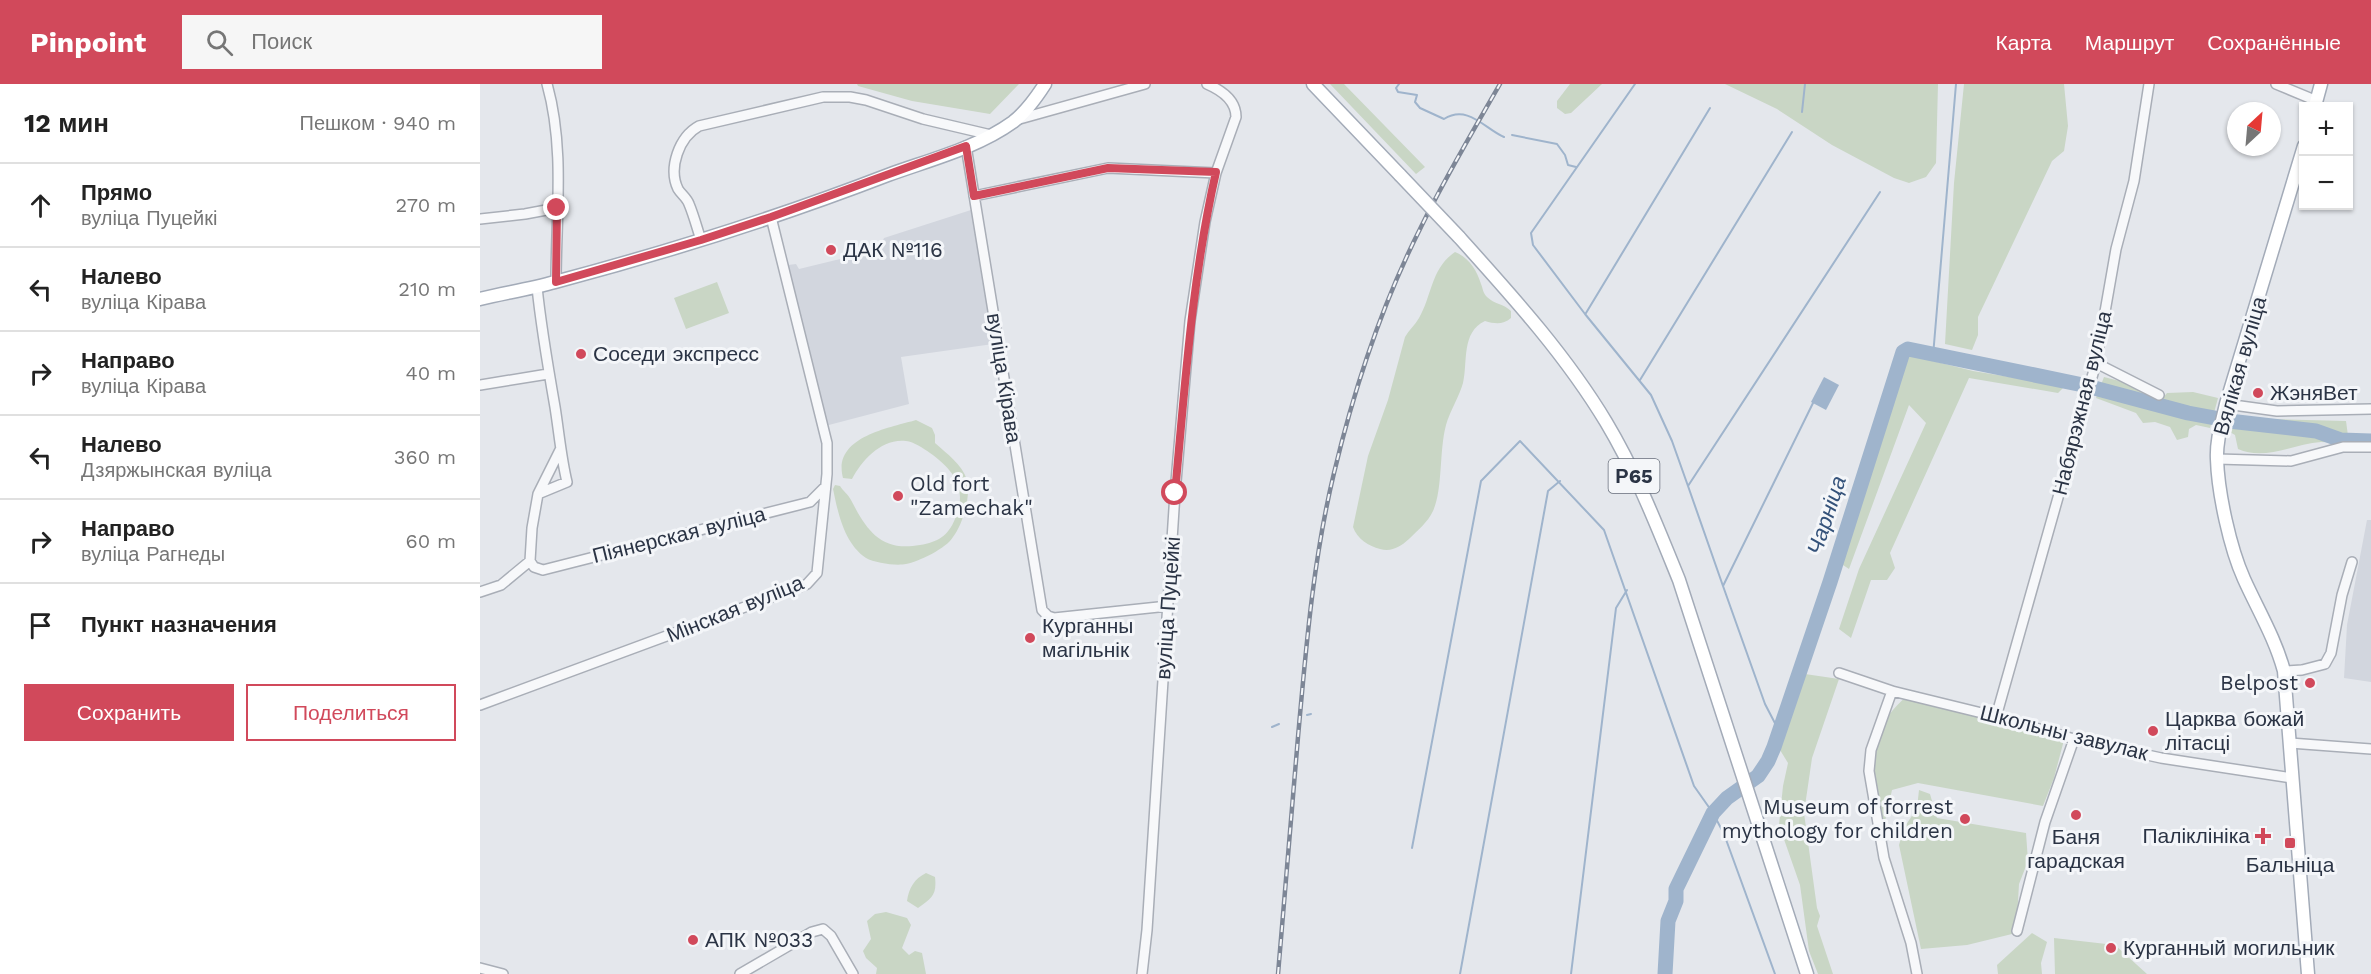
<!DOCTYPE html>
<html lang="ru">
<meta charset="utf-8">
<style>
body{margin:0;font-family:"Work Sans",sans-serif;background:#f6f6f6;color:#222}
.controls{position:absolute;right:18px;top:18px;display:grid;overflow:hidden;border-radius:0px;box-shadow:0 2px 4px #0004}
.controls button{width:54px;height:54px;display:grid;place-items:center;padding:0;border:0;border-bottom:2px solid #e0e0e0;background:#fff;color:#222;font:30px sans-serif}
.compass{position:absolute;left:1747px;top:18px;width:54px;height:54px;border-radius:50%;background:#fff;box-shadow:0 2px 4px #0004;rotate:26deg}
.stop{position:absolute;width:18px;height:18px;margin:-14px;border:4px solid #d1495b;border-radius:50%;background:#fff}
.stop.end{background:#d1495b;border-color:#fff;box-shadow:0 2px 6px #0008}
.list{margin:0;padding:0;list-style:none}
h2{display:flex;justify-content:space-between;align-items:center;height:78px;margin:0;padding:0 24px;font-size:26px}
h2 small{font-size:20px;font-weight:400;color:#767676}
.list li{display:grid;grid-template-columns:39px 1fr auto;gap:18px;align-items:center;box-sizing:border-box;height:84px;padding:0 24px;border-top:2px solid #e0e0e0}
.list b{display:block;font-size:22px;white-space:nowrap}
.list p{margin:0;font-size:20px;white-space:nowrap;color:#767676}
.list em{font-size:20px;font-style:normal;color:#767676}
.actions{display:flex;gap:12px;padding:18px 24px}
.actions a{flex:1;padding:14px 0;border:2px solid #d1495b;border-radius:0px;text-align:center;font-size:21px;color:#d1495b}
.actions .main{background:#d1495b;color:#fff}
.icon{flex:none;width:33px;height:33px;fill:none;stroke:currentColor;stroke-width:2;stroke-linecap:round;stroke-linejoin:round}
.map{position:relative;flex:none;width:1891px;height:890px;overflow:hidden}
header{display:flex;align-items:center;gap:36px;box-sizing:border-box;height:84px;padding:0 30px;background:#d1495b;color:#fff}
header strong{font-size:28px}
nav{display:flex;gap:33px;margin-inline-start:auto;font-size:21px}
.search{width:420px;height:54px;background:#f6f6f6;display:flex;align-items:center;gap:15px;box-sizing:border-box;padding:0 21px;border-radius:0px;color:#767676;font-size:22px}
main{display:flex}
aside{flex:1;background:#fff}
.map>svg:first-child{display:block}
.built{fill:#d2d6de}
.green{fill:#c9d6c5}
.water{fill:#9fb4cc}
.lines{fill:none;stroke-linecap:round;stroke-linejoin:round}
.stream{stroke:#9fb4cc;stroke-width:2}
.river{stroke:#9fb4cc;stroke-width:15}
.minor-casing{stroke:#a9aeb7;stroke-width:12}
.major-casing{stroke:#a3abb8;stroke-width:15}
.minor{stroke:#f7f8fa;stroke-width:9}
.major{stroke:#fff;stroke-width:12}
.rail-casing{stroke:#7d8696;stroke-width:4.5}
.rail{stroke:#f4f6f9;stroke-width:2;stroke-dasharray:7;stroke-linecap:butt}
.major-bridge-casing{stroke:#a3abb8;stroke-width:15;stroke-linecap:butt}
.major-bridge{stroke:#fff;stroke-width:12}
.route{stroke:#d1495b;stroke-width:8}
.poi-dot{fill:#d1495b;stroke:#f4f6f9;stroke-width:2}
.labels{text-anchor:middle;stroke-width:6;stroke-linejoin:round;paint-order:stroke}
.shield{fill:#f4f6f9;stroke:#676e7b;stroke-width:1.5}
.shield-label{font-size:20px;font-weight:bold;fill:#2b3445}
.poi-label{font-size:21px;fill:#2b3445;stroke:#f4f6f9;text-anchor:start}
.street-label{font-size:21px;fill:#2b3445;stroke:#f4f6f9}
.water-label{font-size:22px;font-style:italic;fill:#34527a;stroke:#f4f6f9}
</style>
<header>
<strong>Pinpoint</strong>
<div class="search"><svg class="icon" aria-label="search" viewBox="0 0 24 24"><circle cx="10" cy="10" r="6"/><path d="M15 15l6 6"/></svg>Поиск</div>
<nav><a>Карта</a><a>Маршрут</a><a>Сохранённые</a></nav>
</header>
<main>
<aside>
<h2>12 мин<small>Пешком · 940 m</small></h2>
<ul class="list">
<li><svg class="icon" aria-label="ahead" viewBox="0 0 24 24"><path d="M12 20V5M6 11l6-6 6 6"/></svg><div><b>Прямо</b><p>вуліца Пуцейкі</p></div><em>270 m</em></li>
<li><svg class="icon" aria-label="left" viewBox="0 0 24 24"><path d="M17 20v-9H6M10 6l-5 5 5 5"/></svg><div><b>Налево</b><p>вуліца Кірава</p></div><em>210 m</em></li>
<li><svg class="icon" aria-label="right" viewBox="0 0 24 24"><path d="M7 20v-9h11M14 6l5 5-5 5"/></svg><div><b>Направо</b><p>вуліца Кірава</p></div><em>40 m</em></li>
<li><svg class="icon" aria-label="left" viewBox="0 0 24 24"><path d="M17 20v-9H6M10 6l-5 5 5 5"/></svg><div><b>Налево</b><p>Дзяржынская вуліца</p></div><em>360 m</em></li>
<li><svg class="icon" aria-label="right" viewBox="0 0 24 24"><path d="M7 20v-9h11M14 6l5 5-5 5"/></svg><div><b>Направо</b><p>вуліца Рагнеды</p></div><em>60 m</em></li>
<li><svg class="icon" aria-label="arrive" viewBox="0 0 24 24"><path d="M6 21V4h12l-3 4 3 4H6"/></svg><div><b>Пункт назначения</b></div></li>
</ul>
<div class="actions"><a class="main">Сохранить</a><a>Поделиться</a></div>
</aside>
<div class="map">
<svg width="1891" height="890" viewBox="0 0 1891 890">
<rect width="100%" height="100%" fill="#e4e7ec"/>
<path class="built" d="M491,126L513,260L421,273L429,320L345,342L308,181L316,180L319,185L393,167L400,163L404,154Z
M1887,436H1891V598L1864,594L1867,541Z"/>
<path class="green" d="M377,0H539L510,30L432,17L378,2Z
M850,0H864L945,83L936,90Z
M1090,0H1122L1091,29L1085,30L1077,24V17Z
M1245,0H1458L1456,79L1446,93L1429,99L1414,94L1352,61L1297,25Z
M1484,0H1584L1588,42L1584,67L1572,77L1498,233V251L1492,266L1465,260L1474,99Z
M975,168C988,173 997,186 1001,200C1003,205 1003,209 1007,213C1014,220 1024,220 1031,227V234C1023,241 1015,240 1005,237C981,248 988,278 983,299C979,313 970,327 966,341C959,367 963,405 953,427C948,438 937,447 929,455C920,463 912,468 900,465C889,462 877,455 873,443L888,372L908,316L925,253C929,246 935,241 939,234C952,212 951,184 975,168Z
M237,198L249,229L206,245L194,214Z
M1429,271L1493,287L1585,302L1578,309L1489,294L1410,469L1415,484L1407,496H1391L1371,554L1359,545L1379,485L1446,339L1429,321L1369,485L1360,479Z
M1624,293L1659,302L1665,307V312L1682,315L1687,309L1713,308L1738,314L1730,344L1716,341L1709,345L1708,353L1697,356L1690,343L1675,338L1663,339L1656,329L1616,314Z
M1752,331L1787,335L1866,337L1869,359C1860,359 1850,358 1841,358C1813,360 1785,377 1758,365L1755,351L1748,347Z
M436,336L452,344L455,351V359C467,370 482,380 487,396C491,412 483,440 473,453C467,464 438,478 426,480C416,482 395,479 386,474C364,459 358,429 353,405L355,401L360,402C363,407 368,410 371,416C387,447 401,468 440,461C458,458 468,452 475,435C488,405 474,386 450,369C443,364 434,358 426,357C402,354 382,376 372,395L363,394C352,353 409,344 436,336Z
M1325,590L1359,595L1332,674L1324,729L1337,824L1340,832L1337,842L1353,890H1338L1329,867L1320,801L1299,741L1303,702L1308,679L1300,666Z
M1426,613L1455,618L1584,656L1574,694L1563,722L1438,699L1412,706L1403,746C1399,724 1389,674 1396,654C1400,640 1415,622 1426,613Z
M1439,706L1450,710L1457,734L1546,749L1548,777L1539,800L1537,834L1532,850L1487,861L1441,865L1419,761L1424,744L1437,724Z
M446,789L455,793C457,811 452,814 438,824L427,817C429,804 434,795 446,789Z
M406,828L427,834L431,841L422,864L429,871L435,867L442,869L446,890H396L397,884L386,874L383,867L391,855L387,837L395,830Z
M1552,849L1567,858L1561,879L1562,890H1518L1517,881Z
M1574,854L1635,861L1667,890H1575Z"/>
<path class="water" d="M1344,293L1359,301L1346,326L1331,318Z"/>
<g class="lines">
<path class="stream" d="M919,0L916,4L918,8L937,11L935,18L940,24L964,35C988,20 1005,45 1024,53
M1155,0L1051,149L1053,161L1105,230L1171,311L1192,357L1208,402
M1322,28L1325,0
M1032,51L1077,60L1085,71L1088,81L1096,83
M1106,229L1230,24
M1453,272L1476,0
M1160,296L1312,48
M1243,502L1208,402L1400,108
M827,631L831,630
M792,643L799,640
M1298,645L1285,620L1243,502L1334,317
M932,764L1001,397L1040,357L1124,446L1214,702L1233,729L1244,750L1295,890
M980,890L1068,407L1080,397
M1091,890L1136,524L1147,506"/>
<path class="river" d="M1749,337L1836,347L1861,356L1891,357
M1185,890L1188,837L1196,817V805L1233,729L1247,714L1278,692L1288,677L1294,663L1350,498L1423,268L1428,265L1603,301L1708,329L1735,334"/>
<defs>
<path id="minor" d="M67,0C85,64 76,132 76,198
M1796,0L1837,17
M536,36L665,0
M486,62L562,526L568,532L574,534L688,522
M494,112L628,84L736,89
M0,135L45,130L77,124
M221,156C217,144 214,132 209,120C207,114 201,110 198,105C188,84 199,53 219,42L343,13H370L386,16L443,35L511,51
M1616,279L1679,311
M0,301L68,290
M1746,320L1797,327L1891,325
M1737,375L1811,377L1863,363H1891
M58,410L80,366
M50,477L52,444L58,410L87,398C81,373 79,348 75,323C68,283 61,243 57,203
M0,508L21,501L50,477L54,483L63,486L330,418L345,403
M1804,587L1822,586L1845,580L1851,569L1862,511L1872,478
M1359,589L1412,607L1510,631L1594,655L1681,674L1812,694
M1412,607L1391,666L1389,687L1404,774L1431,859L1437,890
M0,621L327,500L337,489L347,390V359L291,133
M1516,633L1616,279L1636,165L1654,97L1669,0
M1810,659L1891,665
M1537,847L1565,738L1594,655
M0,884L23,890
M260,890L332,848L343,845L351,852L373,890
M662,890L667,846L695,409L710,237L725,138L736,89L756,33C756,16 741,6 727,0"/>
<path id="major" d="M833,0L920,91
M1835,22L1841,0
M1824,62L1746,320C1742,338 1736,356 1737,375C1738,409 1750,464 1764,495C1778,526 1795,554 1804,587L1828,890
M979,153C1032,212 1085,270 1126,338C1156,388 1177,442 1199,496L1327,890
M0,215C25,209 50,205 75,198C188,168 299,133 408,91C449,76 497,64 533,38C546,28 556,14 565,0"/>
</defs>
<use href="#minor" class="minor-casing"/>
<use href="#major" class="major-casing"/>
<use href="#minor" class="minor"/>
<use href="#major" class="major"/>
<defs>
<path id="rail" d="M798,890C805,811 811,732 818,653C826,564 833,476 854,389C874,305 902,220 941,143C965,94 993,47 1020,0"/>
</defs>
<use href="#rail" class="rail-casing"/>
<use href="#rail" class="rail"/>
<defs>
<path id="major-bridge" d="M920,91L979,153"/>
</defs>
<use href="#major-bridge" class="major-bridge-casing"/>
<use href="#major-bridge" class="major-bridge"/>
</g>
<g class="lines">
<path class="route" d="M77,124L76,198L221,156L291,133L486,62L494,112L628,84L736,88C712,194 705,301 695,409"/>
</g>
<g class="poi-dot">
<circle cx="351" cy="166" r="6"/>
<circle cx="101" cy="270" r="6"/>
<circle cx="1778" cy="309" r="6"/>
<circle cx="418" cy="412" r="6"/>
<circle cx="550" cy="554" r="6"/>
<circle cx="1830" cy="599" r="6"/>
<circle cx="1673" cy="647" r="6"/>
<circle cx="1596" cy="731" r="6"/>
<circle cx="1485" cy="735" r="6"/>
<path d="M1780 743h6v6h6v6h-6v6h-6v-6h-6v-6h6z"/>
<rect x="1804" y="753" width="12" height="12" rx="3"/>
<circle cx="213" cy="856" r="6"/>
<circle cx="1631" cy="864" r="6"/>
</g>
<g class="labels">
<rect class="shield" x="1128.5" y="375" width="51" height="34" rx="4.5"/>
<g class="shield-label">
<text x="1154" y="399">Р65</text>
</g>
<g class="poi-label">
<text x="363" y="173">ДАК №116</text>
<text x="113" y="277">Соседи экспресс</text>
<text x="1790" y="316">ЖэняВет</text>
<text x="430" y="407">Old fort<tspan x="430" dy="24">"Zamechak"</tspan></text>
<text x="562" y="549">Курганны<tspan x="562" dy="24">магільнік</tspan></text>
<text x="1818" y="606" text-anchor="end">Belpost</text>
<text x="1685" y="642">Царква божай<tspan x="1685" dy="24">літасці</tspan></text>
<text x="1473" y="730" text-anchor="end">Museum of forrest<tspan x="1473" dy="24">mythology for children</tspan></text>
<text x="1770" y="759" text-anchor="end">Паліклініка</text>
<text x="1596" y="760" text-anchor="middle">Баня<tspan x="1596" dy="24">гарадская</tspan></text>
<text x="1810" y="788" text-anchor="middle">Бальніца</text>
<text x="225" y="863">АПК №033</text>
<text x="1643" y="871">Курганный могильник</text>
</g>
<g class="street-label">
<text transform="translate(1760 282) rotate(-74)" y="7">Вялікая вуліца</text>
<text transform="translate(524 294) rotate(81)" y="7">вуліца Кірава</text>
<text transform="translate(1602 319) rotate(-76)" y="7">Набярэжная вуліца</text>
<text transform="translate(199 451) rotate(-14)" y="7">Піянерская вуліца</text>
<text transform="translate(688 524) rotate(-86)" y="7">вуліца Пуцейкі</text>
<text transform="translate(255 525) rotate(-22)" y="7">Мінская вуліца</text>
<text transform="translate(1584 649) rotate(14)" y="7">Школьны завулак</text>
</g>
<g class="water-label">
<text transform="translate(1346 431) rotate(-72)" y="8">Чарніца</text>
</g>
</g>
</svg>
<div class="controls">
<button>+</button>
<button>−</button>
</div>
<svg class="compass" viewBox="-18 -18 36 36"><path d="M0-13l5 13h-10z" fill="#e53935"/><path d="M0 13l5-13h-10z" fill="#767676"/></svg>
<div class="stop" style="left:695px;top:409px"></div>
<div class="stop end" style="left:77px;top:124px"></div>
</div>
</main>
